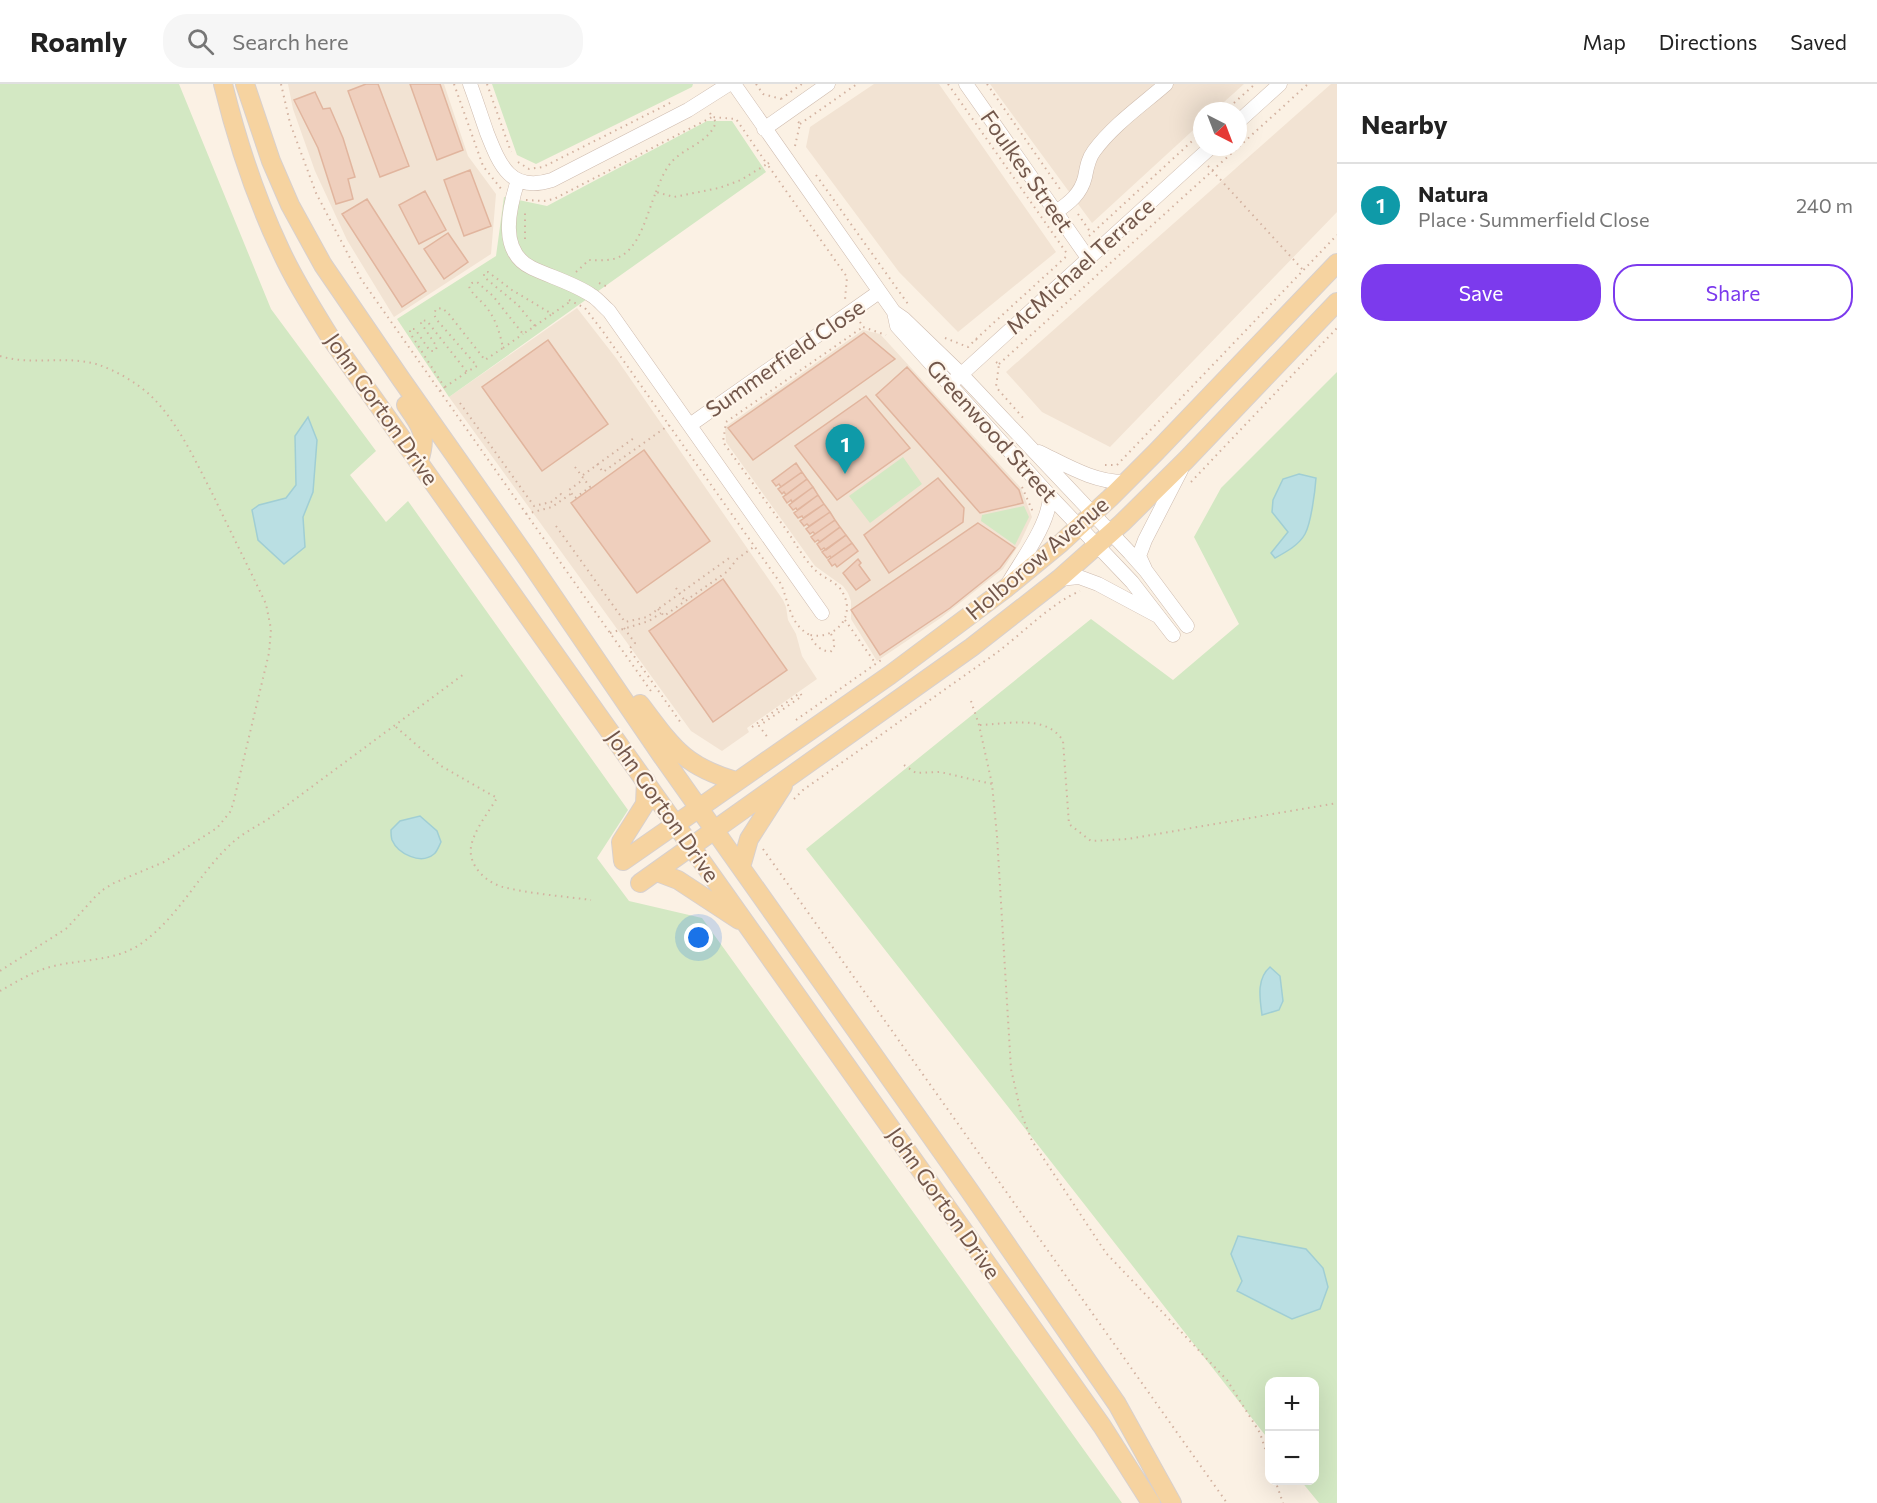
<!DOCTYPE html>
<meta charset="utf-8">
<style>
body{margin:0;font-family:Commissioner,sans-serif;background:#f6f6f6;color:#222}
.controls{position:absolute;right:18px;bottom:18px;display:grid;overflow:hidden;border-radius:12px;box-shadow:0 6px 24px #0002}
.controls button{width:54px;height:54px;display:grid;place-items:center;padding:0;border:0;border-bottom:2px solid #e0e0e0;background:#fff;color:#222;font:30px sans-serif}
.compass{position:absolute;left:1193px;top:18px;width:54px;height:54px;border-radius:50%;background:#fff;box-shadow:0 6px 24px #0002;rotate:138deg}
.you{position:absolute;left:699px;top:854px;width:21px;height:21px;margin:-15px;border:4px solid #fff;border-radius:50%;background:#1a73e8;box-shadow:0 0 0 9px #1a73e833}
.badge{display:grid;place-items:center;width:39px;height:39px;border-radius:50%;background:#7c3aed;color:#fff;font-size:20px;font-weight:700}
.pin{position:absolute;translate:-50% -50px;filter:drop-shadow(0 2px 3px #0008)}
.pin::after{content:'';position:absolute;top:32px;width:21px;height:18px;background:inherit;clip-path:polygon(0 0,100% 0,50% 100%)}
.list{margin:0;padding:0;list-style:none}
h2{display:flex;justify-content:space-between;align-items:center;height:78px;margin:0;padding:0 24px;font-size:26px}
h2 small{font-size:20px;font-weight:400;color:#767676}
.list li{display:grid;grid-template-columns:39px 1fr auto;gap:18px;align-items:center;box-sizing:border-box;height:84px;padding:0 24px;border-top:2px solid #e0e0e0}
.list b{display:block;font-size:22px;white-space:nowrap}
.list p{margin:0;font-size:20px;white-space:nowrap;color:#767676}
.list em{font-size:20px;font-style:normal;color:#767676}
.actions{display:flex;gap:12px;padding:18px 24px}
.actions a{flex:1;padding:14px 0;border:2px solid #7c3aed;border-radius:24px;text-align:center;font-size:21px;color:#7c3aed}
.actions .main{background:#7c3aed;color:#fff}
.icon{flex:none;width:33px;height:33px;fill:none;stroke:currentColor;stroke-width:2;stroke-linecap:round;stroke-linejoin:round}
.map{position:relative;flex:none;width:1337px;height:1419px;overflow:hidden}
header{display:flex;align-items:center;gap:36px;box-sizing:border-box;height:84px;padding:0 30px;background:#fff;border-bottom:2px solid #e0e0e0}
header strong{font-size:28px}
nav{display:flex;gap:33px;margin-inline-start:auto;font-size:21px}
.search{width:420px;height:54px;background:#f6f6f6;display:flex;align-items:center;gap:15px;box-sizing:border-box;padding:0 21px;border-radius:24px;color:#767676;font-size:22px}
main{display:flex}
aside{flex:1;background:#fff}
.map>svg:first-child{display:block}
.residential{fill:#f2e3d3}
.green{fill:#d3e8c3}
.water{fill:#badfe3;stroke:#a0ced4;stroke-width:1.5}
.building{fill:#efcfbd;stroke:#e1b59e;stroke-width:1.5}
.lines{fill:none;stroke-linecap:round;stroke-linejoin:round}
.minor-casing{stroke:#cebbae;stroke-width:15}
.major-casing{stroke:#d8d0cd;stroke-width:20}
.path{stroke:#d3b2a0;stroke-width:2;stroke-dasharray:1.5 4.5;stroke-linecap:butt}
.minor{stroke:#fff;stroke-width:14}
.major{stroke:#f6d3a0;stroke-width:18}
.labels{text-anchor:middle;stroke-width:4.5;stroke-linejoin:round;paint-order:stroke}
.street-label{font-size:22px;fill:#72574b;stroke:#fef5ea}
</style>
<header>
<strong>Roamly</strong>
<div class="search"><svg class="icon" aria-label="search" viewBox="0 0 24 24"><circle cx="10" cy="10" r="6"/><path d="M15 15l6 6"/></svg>Search here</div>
<nav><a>Map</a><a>Directions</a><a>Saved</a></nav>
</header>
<main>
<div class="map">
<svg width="1337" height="1419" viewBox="0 0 1337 1419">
<rect width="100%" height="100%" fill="#fbf1e4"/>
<path class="residential" d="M288,0H444L468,72L496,110L491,170L394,233L347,156L315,87L293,25Z
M874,0H939L1056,168L958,248L899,188L806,63L810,43Z
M990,0H1244L1214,27H1202V38L1092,139Z
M1331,0H1337V128L1110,363L1042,328L1006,288Z
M577,224L616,274L783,516L786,523L788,536L796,550L802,572L817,595L747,644L749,648L722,667L691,647L449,313Z
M863,246L880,250L1021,404L1032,433L1020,459L1003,485L942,533L877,577L851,535V517L848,509L843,502L815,482L726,358L725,343Z"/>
<path class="green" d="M0,0H179L271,225L376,367L350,391L386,438L408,417L628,726L597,774L629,817L702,834L1122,1419H0Z
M492,0H693L692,3L536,80L517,71Z
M707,37H732L766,88L449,313L397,235L496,172L504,113L547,122Z
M1337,288V1419H1319L1301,1397L1314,1396V1298H1270L1269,1356L806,765L1091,535L1173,596L1239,540L1194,453L1221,404Z
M903,373L922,400L870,439L849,412Z
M1024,422L1029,433L1015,461L981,437L982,431Z"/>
<path class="water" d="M308,333L317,356L313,408L303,433L305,463L284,480L258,456L252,426L259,421L286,414L296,401L295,352Z
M1299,390L1316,394C1315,408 1311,439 1305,450C1299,461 1286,468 1275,474L1271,469L1288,448L1272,428L1273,416L1283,395Z
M420,732L437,747L441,758C439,762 437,768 434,770C421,781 398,770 392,756C391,753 391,749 391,746L400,737Z
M1270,883L1280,892L1283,917L1279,926L1262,931C1260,915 1256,895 1270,883Z
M1238,1152L1306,1165L1323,1184L1328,1203L1320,1225L1292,1235L1237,1207L1242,1197L1231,1170Z"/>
<path class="building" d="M366,0H378L409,82L380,93L348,7Z
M410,0H440L463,66L437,76Z
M315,8L323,25L330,24L343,54L355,93L348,95L353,115L336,120L318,64L294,16Z
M470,86L491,142L464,152L444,96Z
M425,107L446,146L419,160L399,121Z
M367,115L426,207L402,223L342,130Z
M448,149L468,178L444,195L424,165Z
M864,249L895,275L753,376L728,344Z
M548,256L608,340L542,387L482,303Z
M907,283L1019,406L1023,419L980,429L876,311Z
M866,312L910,364L837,416L795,362Z
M644,366L710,457L637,509L571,419Z
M796,379L802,388L781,403L779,400L776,402L772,397Z
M802,388L807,395L786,411L784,408L782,410L778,405Z
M938,394L964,424L963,438L889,489L864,451Z
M807,395L813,403L792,418L791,416L787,419L783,413Z
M813,403L818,411L797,426L796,424L793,426L789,421Z
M818,411L824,420L803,434L802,432L798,434L794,429Z
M824,420L830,428L809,442L807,440L804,442L800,437Z
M830,428L835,436L815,450L813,448L810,450L806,445Z
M835,436L840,443L820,458L818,456L815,458L811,453Z
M978,439L1015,464L1000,484L950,524L880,571L851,526Z
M840,443L846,451L826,466L824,464L821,466L817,460Z
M846,451L852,459L831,474L830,472L827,474L822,468Z
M852,459L858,467L837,483L835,480L832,482L828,476Z
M858,475L861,479L859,481L870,496L856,506L843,489Z
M723,495L787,586L713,638L649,547Z"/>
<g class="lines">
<defs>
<path id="minor" d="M470,0C476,16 481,32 487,49C500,82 511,109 552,96L688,26L729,0
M734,0L894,228L904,235L961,290L1130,469L1146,487L1187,542
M966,0L1088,174
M1238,38L1280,0
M764,45L828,0
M518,96C509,124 498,168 532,184C551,193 573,199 591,211C598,215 603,222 609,227L822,529
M1056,128C1069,119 1081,110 1085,93C1087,83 1088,75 1094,67C1113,41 1142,21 1166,0
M894,228L897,242L1050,412L1132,498L1173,551
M955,296L1211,63
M690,341L879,208
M1039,368C1066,381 1095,399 1126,398
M1145,485L1139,472L1145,456L1181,386
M1059,495L1079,493L1098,500L1156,531
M1009,498C1023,474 1049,440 1050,412"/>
<path id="major" d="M223,0C237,57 255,112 280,165C294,196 312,224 330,253L1102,1342L1151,1419
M245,0L271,77L290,121L323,181L401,295L525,471L662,672L969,1106L1117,1320L1172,1419
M406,321C421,342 428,350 419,377
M640,620C672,662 683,682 736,697
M646,697L645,720L621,758L623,777L890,591L1005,505L1061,459L1110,414L1156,368L1337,179
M741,783L749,755L783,702
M657,788L678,796L739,836
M640,799L972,563L1059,495L1122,439L1186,376L1337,218"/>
</defs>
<use href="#minor" class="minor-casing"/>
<use href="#major" class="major-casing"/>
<path class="path" d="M281,0L290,39L316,109L361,195L653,610
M454,0L483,82L502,106
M487,0L511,68
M756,0L763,10L781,15L782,17
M948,0L1068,171
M987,0L1062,108
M781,15L802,0
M1225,27L1255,0
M710,29L712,33L736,35L767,80L772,77
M800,40L857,0
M795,62L800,40L797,36
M518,78L529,85L543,83L672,18
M1208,82L1303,186
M816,91L908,220
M526,116L544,117L554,115L712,33L716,38C710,56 692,61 678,72C666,81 661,95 656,108
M1078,130L1091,149
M1089,152L1202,48
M525,155V125
M576,188L589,176C596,176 605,177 613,175C639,170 647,129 656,108L674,113L719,104L741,96L767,80L847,193L845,216
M599,199L608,203
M569,216L585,224L604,249L781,500C789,519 790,541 810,551
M860,238L863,243L886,251
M535,242L552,230
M945,254L968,263L976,255L978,258
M976,255L1069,170
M503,264L523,250
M0,272C31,282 64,271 96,280C115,286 136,298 151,312C178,338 197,380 214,413C231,449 249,484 266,520L271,545L269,569L233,720L230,728L217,744L164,778L114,799L104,805L95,813L67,844L0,887
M996,278L999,280L996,303L1024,335
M999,280L1308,0
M445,303L467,288
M440,307L445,304L410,249V245H415L430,267H435L437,263L421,239L422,236L427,237L467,288L477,282L436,235L434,230L436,225L442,224L448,229L485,276L503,264C500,249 496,236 487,224C482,217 471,210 469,202L472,199L477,198L493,212L523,250L535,242L518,221L484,193V189L488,188L512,206L552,230L568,219L569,214
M460,319L534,422L551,418L561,410L564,414
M597,380L603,388L669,341
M1105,381H1117L1337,151
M575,383L590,403L575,414L569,406L584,395
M583,391L634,354
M1191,398L1337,244
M1022,403L1033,428
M526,430L552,423L572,409
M556,442L625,538L647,533L732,472
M676,504L685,517
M658,525L664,532L728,487L737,475L755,462
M845,536L876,580
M624,544L635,559L629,565L681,639
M610,549L649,537L661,529
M831,550C834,556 837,563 830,568C819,566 814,560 810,551C835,556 856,533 843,509C838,498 823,494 815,486C803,474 795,458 785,444C764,415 744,387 723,358L726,338L863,243
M971,617L979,641L992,700L997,752L1011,985L1021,1029L1032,1057L1106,1169L1227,1296L1260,1349L1270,1380
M796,636L884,574
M980,641C1007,640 1047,630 1063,657L1069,740L1091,757L1128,755L1337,719
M396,643L441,682L497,714C488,729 474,746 471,763C468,782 487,799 503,803C531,810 562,812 591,816
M752,643L800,609L802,612L759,642L769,655
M904,681L916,689L940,688L992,700
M794,715L803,706C867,661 931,615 995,570C1022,550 1050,520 1080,507
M763,765L1227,1419
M0,907C16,898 32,888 50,883C79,875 113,878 139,861C178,835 198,790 232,759C242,750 255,743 267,736L464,590
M1275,1396L1283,1419"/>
<use href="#minor" class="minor"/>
<use href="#major" class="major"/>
</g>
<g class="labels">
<g class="street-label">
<text transform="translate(1027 87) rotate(55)" y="8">Foulkes Street</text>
<text transform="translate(1080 182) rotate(-42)" y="8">McMichael Terrace</text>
<text transform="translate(785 274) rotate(-35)" y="8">Summerfield Close</text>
<text transform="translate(382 325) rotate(55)" y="8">John Gorton Drive</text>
<text transform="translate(992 347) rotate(48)" y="8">Greenwood Street</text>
<text transform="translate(1037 474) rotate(-40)" y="8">Holborow Avenue</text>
<text transform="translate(663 722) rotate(55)" y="8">John Gorton Drive</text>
<text transform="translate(944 1119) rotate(55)" y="8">John Gorton Drive</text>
</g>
</g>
</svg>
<div class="controls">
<button>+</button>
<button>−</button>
</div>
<svg class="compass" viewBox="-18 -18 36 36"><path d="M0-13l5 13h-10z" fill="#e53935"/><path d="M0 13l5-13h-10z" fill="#767676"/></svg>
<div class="you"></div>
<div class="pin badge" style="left:845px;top:390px;background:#0f9aa8">1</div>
</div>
<aside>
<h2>Nearby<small></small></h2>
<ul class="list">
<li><span class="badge" style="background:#0f9aa8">1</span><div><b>Natura</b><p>Place · Summerfield Close</p></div><em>240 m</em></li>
</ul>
<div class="actions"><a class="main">Save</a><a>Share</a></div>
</aside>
</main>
